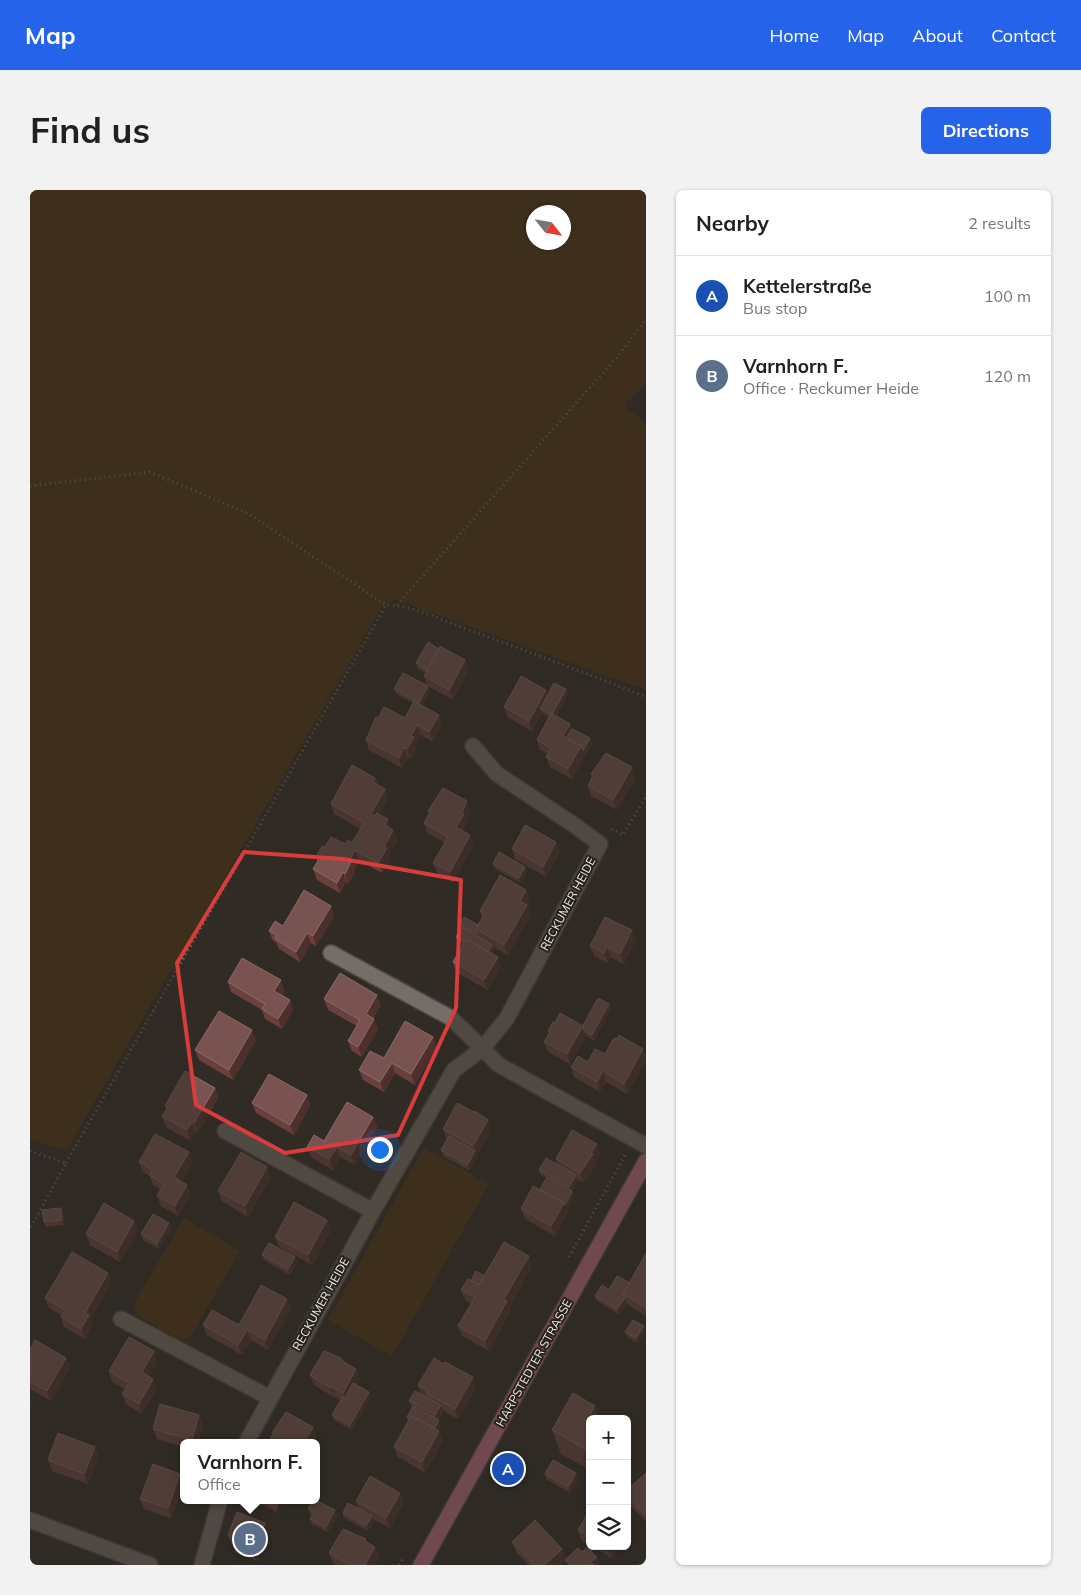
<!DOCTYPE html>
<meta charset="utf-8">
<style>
body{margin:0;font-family:Mulish,sans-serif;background:#f2f2f2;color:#202124}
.controls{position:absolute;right:15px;bottom:15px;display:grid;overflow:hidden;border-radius:8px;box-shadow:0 1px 4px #0004}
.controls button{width:45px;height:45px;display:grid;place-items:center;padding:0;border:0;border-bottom:1px solid #e0e0e0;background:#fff;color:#202124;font:25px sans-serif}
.compass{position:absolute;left:496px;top:15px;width:45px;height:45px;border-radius:50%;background:#fff;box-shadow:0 1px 4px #0004;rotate:121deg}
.you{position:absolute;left:349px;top:959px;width:18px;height:18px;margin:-12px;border:4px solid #fff;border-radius:50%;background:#1a73e8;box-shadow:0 0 0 8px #1a73e833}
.badge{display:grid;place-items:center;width:32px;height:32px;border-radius:50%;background:#2563eb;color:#fff;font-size:16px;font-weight:700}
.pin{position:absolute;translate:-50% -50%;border:2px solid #fff;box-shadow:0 1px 5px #0006}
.popup{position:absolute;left:150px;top:1249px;width:140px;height:65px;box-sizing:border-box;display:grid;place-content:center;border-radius:8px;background:#fff;filter:drop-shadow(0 1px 4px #0005);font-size:16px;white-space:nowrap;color:#757577}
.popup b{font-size:19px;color:#202124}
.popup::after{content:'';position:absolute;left:50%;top:100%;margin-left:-10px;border:10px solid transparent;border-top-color:#fff}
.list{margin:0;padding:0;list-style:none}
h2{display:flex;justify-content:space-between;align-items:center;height:65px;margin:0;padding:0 20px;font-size:21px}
h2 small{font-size:16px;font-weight:400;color:#757577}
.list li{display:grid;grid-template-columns:32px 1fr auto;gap:15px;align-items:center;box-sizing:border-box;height:80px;padding:0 20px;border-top:1px solid #e0e0e0}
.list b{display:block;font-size:19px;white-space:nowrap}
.list p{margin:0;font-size:16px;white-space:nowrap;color:#757577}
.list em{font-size:16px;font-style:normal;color:#757577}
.icon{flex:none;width:28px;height:28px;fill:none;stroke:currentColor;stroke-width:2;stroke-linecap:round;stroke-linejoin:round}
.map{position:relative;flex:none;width:616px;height:1375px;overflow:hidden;border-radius:8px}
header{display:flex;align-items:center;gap:30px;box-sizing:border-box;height:70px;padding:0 25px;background:#2563eb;color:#fff}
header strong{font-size:24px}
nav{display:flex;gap:28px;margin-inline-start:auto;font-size:18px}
.intro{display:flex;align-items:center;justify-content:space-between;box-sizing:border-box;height:120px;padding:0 30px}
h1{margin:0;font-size:35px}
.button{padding:12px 22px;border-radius:8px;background:#2563eb;color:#fff;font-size:18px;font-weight:700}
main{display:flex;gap:30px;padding:0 30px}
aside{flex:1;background:#fff;border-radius:8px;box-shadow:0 1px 4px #0004}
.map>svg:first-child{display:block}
.green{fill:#4e3413;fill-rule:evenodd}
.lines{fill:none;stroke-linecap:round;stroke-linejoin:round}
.minor-casing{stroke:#4c4842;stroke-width:18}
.major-casing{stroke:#4c4842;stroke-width:18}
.path{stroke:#7e7a73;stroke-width:3;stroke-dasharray:1 4;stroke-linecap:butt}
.minor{stroke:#756e67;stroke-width:15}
.major{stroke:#bf6c86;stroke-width:15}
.wall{fill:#6a403f}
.shaded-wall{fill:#4d302c}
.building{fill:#795351;stroke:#8c6b69}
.marked{fill:none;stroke:#d93c3b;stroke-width:4;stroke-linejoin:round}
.labels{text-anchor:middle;stroke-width:4;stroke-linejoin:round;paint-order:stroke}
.street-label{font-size:12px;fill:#f1eee9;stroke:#27211b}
</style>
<header>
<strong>Map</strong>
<nav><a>Home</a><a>Map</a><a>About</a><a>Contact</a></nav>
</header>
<div class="intro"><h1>Find us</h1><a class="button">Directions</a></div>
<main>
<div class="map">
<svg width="616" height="1375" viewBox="0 0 616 1375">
<rect width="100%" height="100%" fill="#302b24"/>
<path class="green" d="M0,0H616V194L594,215L616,234V500L364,409L350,420L36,961L0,949ZM503,22H534V52H503Z
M394,958L459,994L362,1166L298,1130Z
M154,1028L210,1061L160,1147L150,1150L107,1125L104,1114Z"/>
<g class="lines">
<defs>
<path id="minor" d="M301,763L421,828L469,875L616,956
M195,941L343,1021
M91,1129L240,1208
M216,1253L343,1021L424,880L452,859L477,828L570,654L547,637L467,584L443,556
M0,1330L120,1375
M172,1375L190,1310"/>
<path id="major" d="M391,1375L616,971"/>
</defs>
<use href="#minor" class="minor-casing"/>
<use href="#major" class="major-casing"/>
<path class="path" d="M0,296L120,282L219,324L356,415C378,414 415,431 436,439C497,461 557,483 616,507
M367,415L588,166L616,129
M582,640L583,639L593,645L616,606
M0,961L36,973L0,1039
M36,973L356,415
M539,1067L595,965
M369,1375L373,1368"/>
<use href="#minor" class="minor"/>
<use href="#major" class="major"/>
</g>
<path class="wall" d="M409,459L435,470L439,480L423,510L398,496L394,486L396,483L388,479L386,473Z
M398,496L400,502L392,515L412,535L403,552L391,545L386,554L387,557L380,569L378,568L372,578L339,560L336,550L348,528H375L383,513L366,504L364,499Z
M538,504L526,526L562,554L542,589L520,577L516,567L518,564L510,560L507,550L519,527L512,523L502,541L477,527L474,517L518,505Z
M561,584L606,588L587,620L561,606L558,596L562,587Z
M345,588L348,595L358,609L349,625L358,629L361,639L367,650L359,664L361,668L352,683L329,670L324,679L325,682L318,694L316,692L310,703L287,690L283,679L288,671L286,667L295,657L322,653L330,639L304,624L301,614Z
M398,621H441L436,631L437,634L433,641L444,655L423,692L407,683L403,673L415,653L397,643L394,633L399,624Z
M526,652L530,662L516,687L485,669L482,659Z
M463,674L495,677L497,682L491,693L465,679Z
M496,700L500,710L497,715L501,725L478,765L463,757L464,760L462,764L471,777L458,800L426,782L423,772L432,755L428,753L426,747L431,738L429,734L448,735L452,727L450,721Z
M304,726L286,756L281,753L270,772L249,759L246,752L243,751L239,741L253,736Z
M602,740L606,750L594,774L580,767L578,773L564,766L560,756Z
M198,792L254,800L252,805L260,810L263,820L252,839L235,829L232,820L201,802Z
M294,809L351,815L343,829L348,839L332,867L322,861L318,851L327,836L298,820Z
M581,819L564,851L556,846L540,874L518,862L514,852L519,843L518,841L552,836Z
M403,847L406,857L385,895L365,883L354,902L333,890L329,880L354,868Z
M587,849L613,859L616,867V871L597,904L576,892L570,902L544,887L541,877L558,872L575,864Z
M226,850L203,890L169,870L165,860Z
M185,898L188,908L168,943L165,942L160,951L136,937L132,926L136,920L135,916Z
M277,905L280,916L264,945L226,923L222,913Z
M343,927L347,937L325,975L310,967L303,980L281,967L277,957L294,951Z
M413,939L461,940L439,980L413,966L411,960L417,950Z
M567,954L570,964L566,972L567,974L554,993L548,990L542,1001L544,1006L537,1020L538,1023L525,1046L495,1029L491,1019L510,1000L517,988L511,985L509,980L527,974L526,969Z
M159,962L163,972L151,991L157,995L161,1005L148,1026L131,1016L127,1006L131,1000L123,995L120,986L113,982L109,972Z
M237,977L241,988L218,1027L192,1011L188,1001Z
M33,1023L34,1035L16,1037L14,1032Z
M297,1030L301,1041L282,1075L249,1057L245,1047Z
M104,1031L108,1041L90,1072L60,1055L56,1044Z
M141,1039L129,1059L113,1050L111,1044Z
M616,1063V1126L597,1114V1113L589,1124L567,1111L565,1106L579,1100L600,1093Z
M232,1065L265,1067L267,1072L260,1085L234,1070Z
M502,1076L480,1117L481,1121L459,1161L432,1146L428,1136L441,1114L435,1110L431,1100L441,1091L455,1086Z
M78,1083L81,1093L60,1130L62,1135L55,1149L34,1137L31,1127L32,1126L19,1118L15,1108Z
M257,1109L261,1119L238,1160L221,1150L212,1165L177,1145L173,1135H209Z
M614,1136L615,1142L608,1153L597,1147L595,1142Z
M0,1159L40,1178L21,1211L0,1199Z
M312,1171L326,1179L330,1189L327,1195L339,1202L341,1207L322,1240L304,1230L302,1225L311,1210L305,1207V1208L284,1195L280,1185Z
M128,1172L119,1186L127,1199L112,1224L96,1214L92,1204L95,1199L82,1192L79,1181Z
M388,1195L446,1197L428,1229L413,1221L408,1230L411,1236L408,1240L413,1251L395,1283L368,1267L364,1257L378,1231L377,1227L383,1217L381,1216L379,1211L391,1204Z
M560,1229V1280L531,1264L522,1240Z
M173,1235L168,1253H154V1257L127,1249L123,1239Z
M69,1267L58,1294L22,1281L18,1270Z
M616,1283V1332L598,1313L597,1310V1300Z
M150,1284L154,1294L141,1328L114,1319L110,1309Z
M515,1284L548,1289L540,1303L516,1289Z
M224,1310H255L247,1323Z
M326,1311L374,1313L360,1338L343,1329L344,1331L338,1341L314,1328L313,1323L328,1318Z
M278,1319L305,1320L307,1326L298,1342L282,1334L280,1329L282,1326L280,1324Z
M560,1319V1355L551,1350L548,1340Z
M235,1333L238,1343L227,1371L205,1363L198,1345Z
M482,1352L536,1369L530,1375H498L486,1362Z
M562,1356H587L588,1357L582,1368Z
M345,1357L349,1367L344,1375H306L303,1373L299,1363Z"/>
<path class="shaded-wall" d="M435,470L439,480L423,510L419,500Z
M398,496L400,502L391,518L389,513Z
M536,499L538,504L523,530L521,525Z
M516,500L520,510L510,519L512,523L502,541L499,531Z
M409,525L412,535L403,552L399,542Z
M540,534L544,544L538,553L533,546Z
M387,535L391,545L386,554L387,557L380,569L377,559L381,546Z
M560,548L562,554L542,589L538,579L551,556Z
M374,558L378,568L372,578L369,568Z
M602,577L606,588L587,620L583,610Z
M345,588L349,598L343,592Z
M355,599L358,609L344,634L341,624Z
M437,611L441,621L436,631L437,634L430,647L426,637L432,622Z
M358,629L362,640L355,635Z
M363,640L367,650L359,664L361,668L352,683L348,673L354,657Z
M440,645L444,655L423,692L420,682Z
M526,652L530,662L516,687L513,677Z
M325,660L329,670L324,679L325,682L318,694L315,684L319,671Z
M495,677L497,682L491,693L489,688Z
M313,682L316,692L310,703L307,693Z
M496,700L500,710L493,721L490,711Z
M497,715L501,725L478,765L474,755Z
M301,716L304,726L286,756L283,746Z
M602,740L606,750L594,774L590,764Z
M277,743L281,753L270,772L266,762Z
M462,755L464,760L459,770L457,765Z
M577,757L580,767L578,773L574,763Z
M468,767L471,777L458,800L454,790Z
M251,790L254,800L248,811L244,801Z
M347,805L351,815L340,834L336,824Z
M260,810L263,820L252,839L248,829Z
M579,814L581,819L564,851L562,845Z
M344,829L348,839L332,867L328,857Z
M553,836L556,846L540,874L537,864Z
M222,840L226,850L203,890L199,880Z
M403,847L406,857L385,895L381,884Z
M613,859L616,867V871L597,904L594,894Z
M362,873L365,883L354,902L350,892Z
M573,881L576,892L570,902L567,892Z
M185,898L188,908L168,943L164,933Z
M277,905L280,916L264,945L260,935Z
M343,927L347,937L325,975L321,965Z
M458,930L461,940L447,966L443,956Z
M162,932L165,942L160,951L157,940Z
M567,954L570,964L566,972L567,974L554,993L550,983Z
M307,957L310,967L303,980L299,969Z
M445,961L447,966L439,980L437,975Z
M159,962L163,972L148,997L144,987Z
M237,977L241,988L218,1027L215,1016Z
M546,985L548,990L541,1002L539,997Z
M157,995L161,1005L148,1026L145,1016Z
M542,1001L544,1006L537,1020L538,1023L525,1046L521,1036L534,1013Z
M31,1018L33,1023L34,1035L32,1030Z
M297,1030L301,1041L282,1075L278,1065Z
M104,1031L108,1041L90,1072L87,1062Z
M139,1033L141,1039L129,1059L127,1054Z
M499,1066L502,1076L480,1117L481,1121L459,1161L455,1151L474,1109Z
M265,1067L267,1072L260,1085L258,1079Z
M78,1083L81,1093L60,1130L62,1135L55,1149L51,1139L55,1123Z
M595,1108L597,1113L589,1124L587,1119Z
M257,1109L261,1119L238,1160L235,1150Z
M614,1136L615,1142L608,1153L606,1148Z
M217,1140L221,1150L212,1165L208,1155Z
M124,1161L128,1172L116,1192L112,1182Z
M36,1168L40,1178L21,1211L17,1201Z
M326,1179L330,1189L317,1213L313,1203Z
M443,1187L446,1197L428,1229L425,1219Z
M123,1189L127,1199L112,1224L109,1214Z
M302,1197L305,1207V1208L301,1198Z
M339,1202L341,1207L322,1240L320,1235Z
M0,1212L2,1217L0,1223Z
M411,1215L413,1220L407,1231L405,1225Z
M565,1216L570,1229H560V1237L557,1230Z
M169,1225L173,1235L168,1253H163L162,1250Z
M409,1230L411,1236L405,1247L403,1241Z
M283,1237L287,1247L284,1253H274Z
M409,1241L413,1251L395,1283L392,1272Z
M65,1257L69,1267L58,1294L54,1284Z
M546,1283L548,1289L540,1303L538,1297Z
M150,1284L154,1294L141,1328L138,1318Z
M370,1303L374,1313L360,1338L356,1328Z
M250,1310H255L247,1323L246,1318Z
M305,1320L307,1326L298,1342L296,1337Z
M342,1326L344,1331L338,1341L336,1336Z
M235,1333L238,1343L227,1371L223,1361Z
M579,1356L588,1357L582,1368L578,1357Z
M345,1357L349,1367L344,1375H335Z
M532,1359L536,1369L530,1375H515Z
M567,1367L570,1375H562L561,1372Z"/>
<path class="building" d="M398,452L409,459L397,480L386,473Z
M410,456L435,470L419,500L394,486Z
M373,483L398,496L389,513L364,499Z
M491,486L516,500L499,531L474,517Z
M524,493L536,499L522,524H521L510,519Z
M384,511L409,525L399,542L387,535L381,546L384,547L377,559L374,558L369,568L336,550L346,527L348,528L354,517L375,528Z
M521,523L540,534L533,546L551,556L538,579L516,567L521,558L507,550Z
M542,539L560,548L553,561L551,556L536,548Z
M576,563L602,577L583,610L558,596L563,585L561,584Z
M322,575L345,588L343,592L355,599L341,624L345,626L347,623L358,629L355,635L363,640L354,657L357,658L348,673L325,660L319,671L321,672L315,684L313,682L307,693L283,679L289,669L286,667L292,656L295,657L301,647L315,654L318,650L322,653L334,633L301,614Z
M413,598L437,611L432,622L434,624L426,637L440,645L420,682L403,673L418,647L394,633L400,622L398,621Z
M495,635L526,652L513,677L482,659Z
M469,662L495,677L489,688L463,674Z
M470,685L496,700L490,711L497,715L474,755L446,739L454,724L450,721Z
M274,700L301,716L283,746L277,743L266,762L245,749L247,745L239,741L245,731L253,736Z
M434,727L448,735L446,739L447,744L429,734Z
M575,727L602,740L590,764L577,757L574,763L560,756Z
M432,737L462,755L458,762L436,749L434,752L426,747Z
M436,749L468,767L454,790L423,772Z
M212,768L251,790L244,801L260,810L248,829L232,819L235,814L198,792Z
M310,783L347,805L336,824L344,829L328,857L318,851L330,830L294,809Z
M568,808L579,814L562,845L554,841L553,836L551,839Z
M189,821L222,840L199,880L165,860Z
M530,823L553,836L537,864L514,852L520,842L518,841L523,832L525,833Z
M375,831L403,847L381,884L362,873L350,892L329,880L340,861L354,868Z
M589,845L613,859L594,894L573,881L567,892L541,877L548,866L558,872L565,859L575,864L584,848L587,849Z
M155,881L185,898L164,933L162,932L157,940L132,926L138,918L135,916Z
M239,884L277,905L260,935L222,913Z
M317,912L343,927L321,965L307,957L299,969L277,957L284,945L294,951Z
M427,913L444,922L445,921L458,930L443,956L413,939Z
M542,940L567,954L561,963L563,964L550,983L526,969Z
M125,944L159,962L144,987L157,995L145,1016L127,1006L134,994L119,985L123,980L109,972Z
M419,946L445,961L437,975L411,960Z
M211,962L237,977L215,1016L188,1001Z
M516,968L546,985L539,997L509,980Z
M517,987L542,1001L535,1015L534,1013L510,1000Z
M503,996L534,1013L521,1036L491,1019Z
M264,1012L297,1030L278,1065L245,1047Z
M74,1013L104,1031L87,1062L56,1044Z
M31,1018L32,1030L14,1032L12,1020Z
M123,1024L139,1033L127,1054L111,1044Z
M474,1052L499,1066L474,1109L477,1111L455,1151L428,1136L445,1107L431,1100L438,1089L449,1095Z
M239,1053L265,1067L258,1079L232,1065Z
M42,1062L78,1083L55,1123L59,1125L51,1139L31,1127L35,1120L15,1108Z
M616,1063V1118L593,1104Z
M446,1081L455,1086L449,1095L441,1091Z
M587,1086L600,1093L593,1104L595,1108L587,1119L565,1106L572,1095L579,1100Z
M231,1095L257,1109L235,1150L217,1140L208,1155L173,1135L182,1120L209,1135Z
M603,1130L614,1136L606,1148L595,1142Z
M99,1147L124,1161L112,1182L123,1189L109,1214L92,1204L99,1193L79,1181Z
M5,1150L36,1168L17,1201L0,1191V1159Z
M294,1161L311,1168L312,1171L326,1179L313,1203L302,1197L301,1198L280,1185Z
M404,1168L414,1174L415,1172L443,1187L425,1219L397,1204L398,1201L388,1195Z
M323,1193L339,1202L320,1235L302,1225L313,1206L315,1208Z
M385,1201L411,1215L405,1225L379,1211Z
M543,1203L565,1216L557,1230L560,1232V1262L522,1240Z
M130,1214L169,1225L162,1250L123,1239Z
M383,1216L409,1230L405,1238L381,1226L380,1229L377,1227Z
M256,1222L283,1237L274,1253H238L243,1244L242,1243Z
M381,1226L409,1241L392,1272L364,1257Z
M28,1243L65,1257L54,1284L18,1270Z
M523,1270L546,1283L538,1297L515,1284Z
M123,1274L150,1284L138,1318L110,1309Z
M616,1283V1324L615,1325L597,1305V1300Z
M340,1286L370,1303L356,1328L326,1311Z
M232,1310H250L246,1318Z
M283,1310H286L305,1320L296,1337L280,1329L284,1322L278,1319Z
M318,1313L342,1326L336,1336L313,1323Z
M560,1319V1347L548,1340Z
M207,1322L235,1333L223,1361L202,1352L198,1345Z
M505,1330L532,1359L515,1375H504L482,1352Z
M313,1339L336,1349L335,1351L345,1357L335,1375H320L299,1363Z
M557,1357L567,1367L561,1372L564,1375H540L535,1370L548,1358L552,1362Z"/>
<path d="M0 0H616V1375H0ZM214,662L313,669L431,690L426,818L368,945L255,963L166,915L147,773Z" fill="#302b24" fill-opacity=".55" fill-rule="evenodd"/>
<path class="marked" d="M214,662L313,669L431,690L426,818L368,945L255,963L166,915L147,773Z"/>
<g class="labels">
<g class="street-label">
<text transform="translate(538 714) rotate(-62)" y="4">RECKUMER HEIDE</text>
<text transform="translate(291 1114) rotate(-61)" y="4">RECKUMER HEIDE</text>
<text transform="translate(504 1173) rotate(-61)" y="4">HARPSTEDTER STRASSE</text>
</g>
</g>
</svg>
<div class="controls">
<button>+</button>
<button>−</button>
<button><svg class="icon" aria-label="layers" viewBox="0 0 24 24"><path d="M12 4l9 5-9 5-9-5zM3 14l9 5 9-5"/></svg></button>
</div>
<svg class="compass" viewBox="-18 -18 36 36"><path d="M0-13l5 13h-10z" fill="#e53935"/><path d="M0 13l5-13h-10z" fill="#757577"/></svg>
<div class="you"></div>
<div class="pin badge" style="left:478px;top:1279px;background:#1a4fb4">A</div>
<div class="pin badge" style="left:220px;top:1349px;background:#5c6f8a">B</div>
<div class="popup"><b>Varnhorn F.</b>Office</div>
</div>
<aside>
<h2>Nearby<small>2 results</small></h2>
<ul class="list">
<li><span class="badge" style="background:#1a4fb4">A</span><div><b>Kettelerstraße</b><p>Bus stop</p></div><em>100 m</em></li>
<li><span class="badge" style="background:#5c6f8a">B</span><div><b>Varnhorn F.</b><p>Office · Reckumer Heide</p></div><em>120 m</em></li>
</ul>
</aside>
</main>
